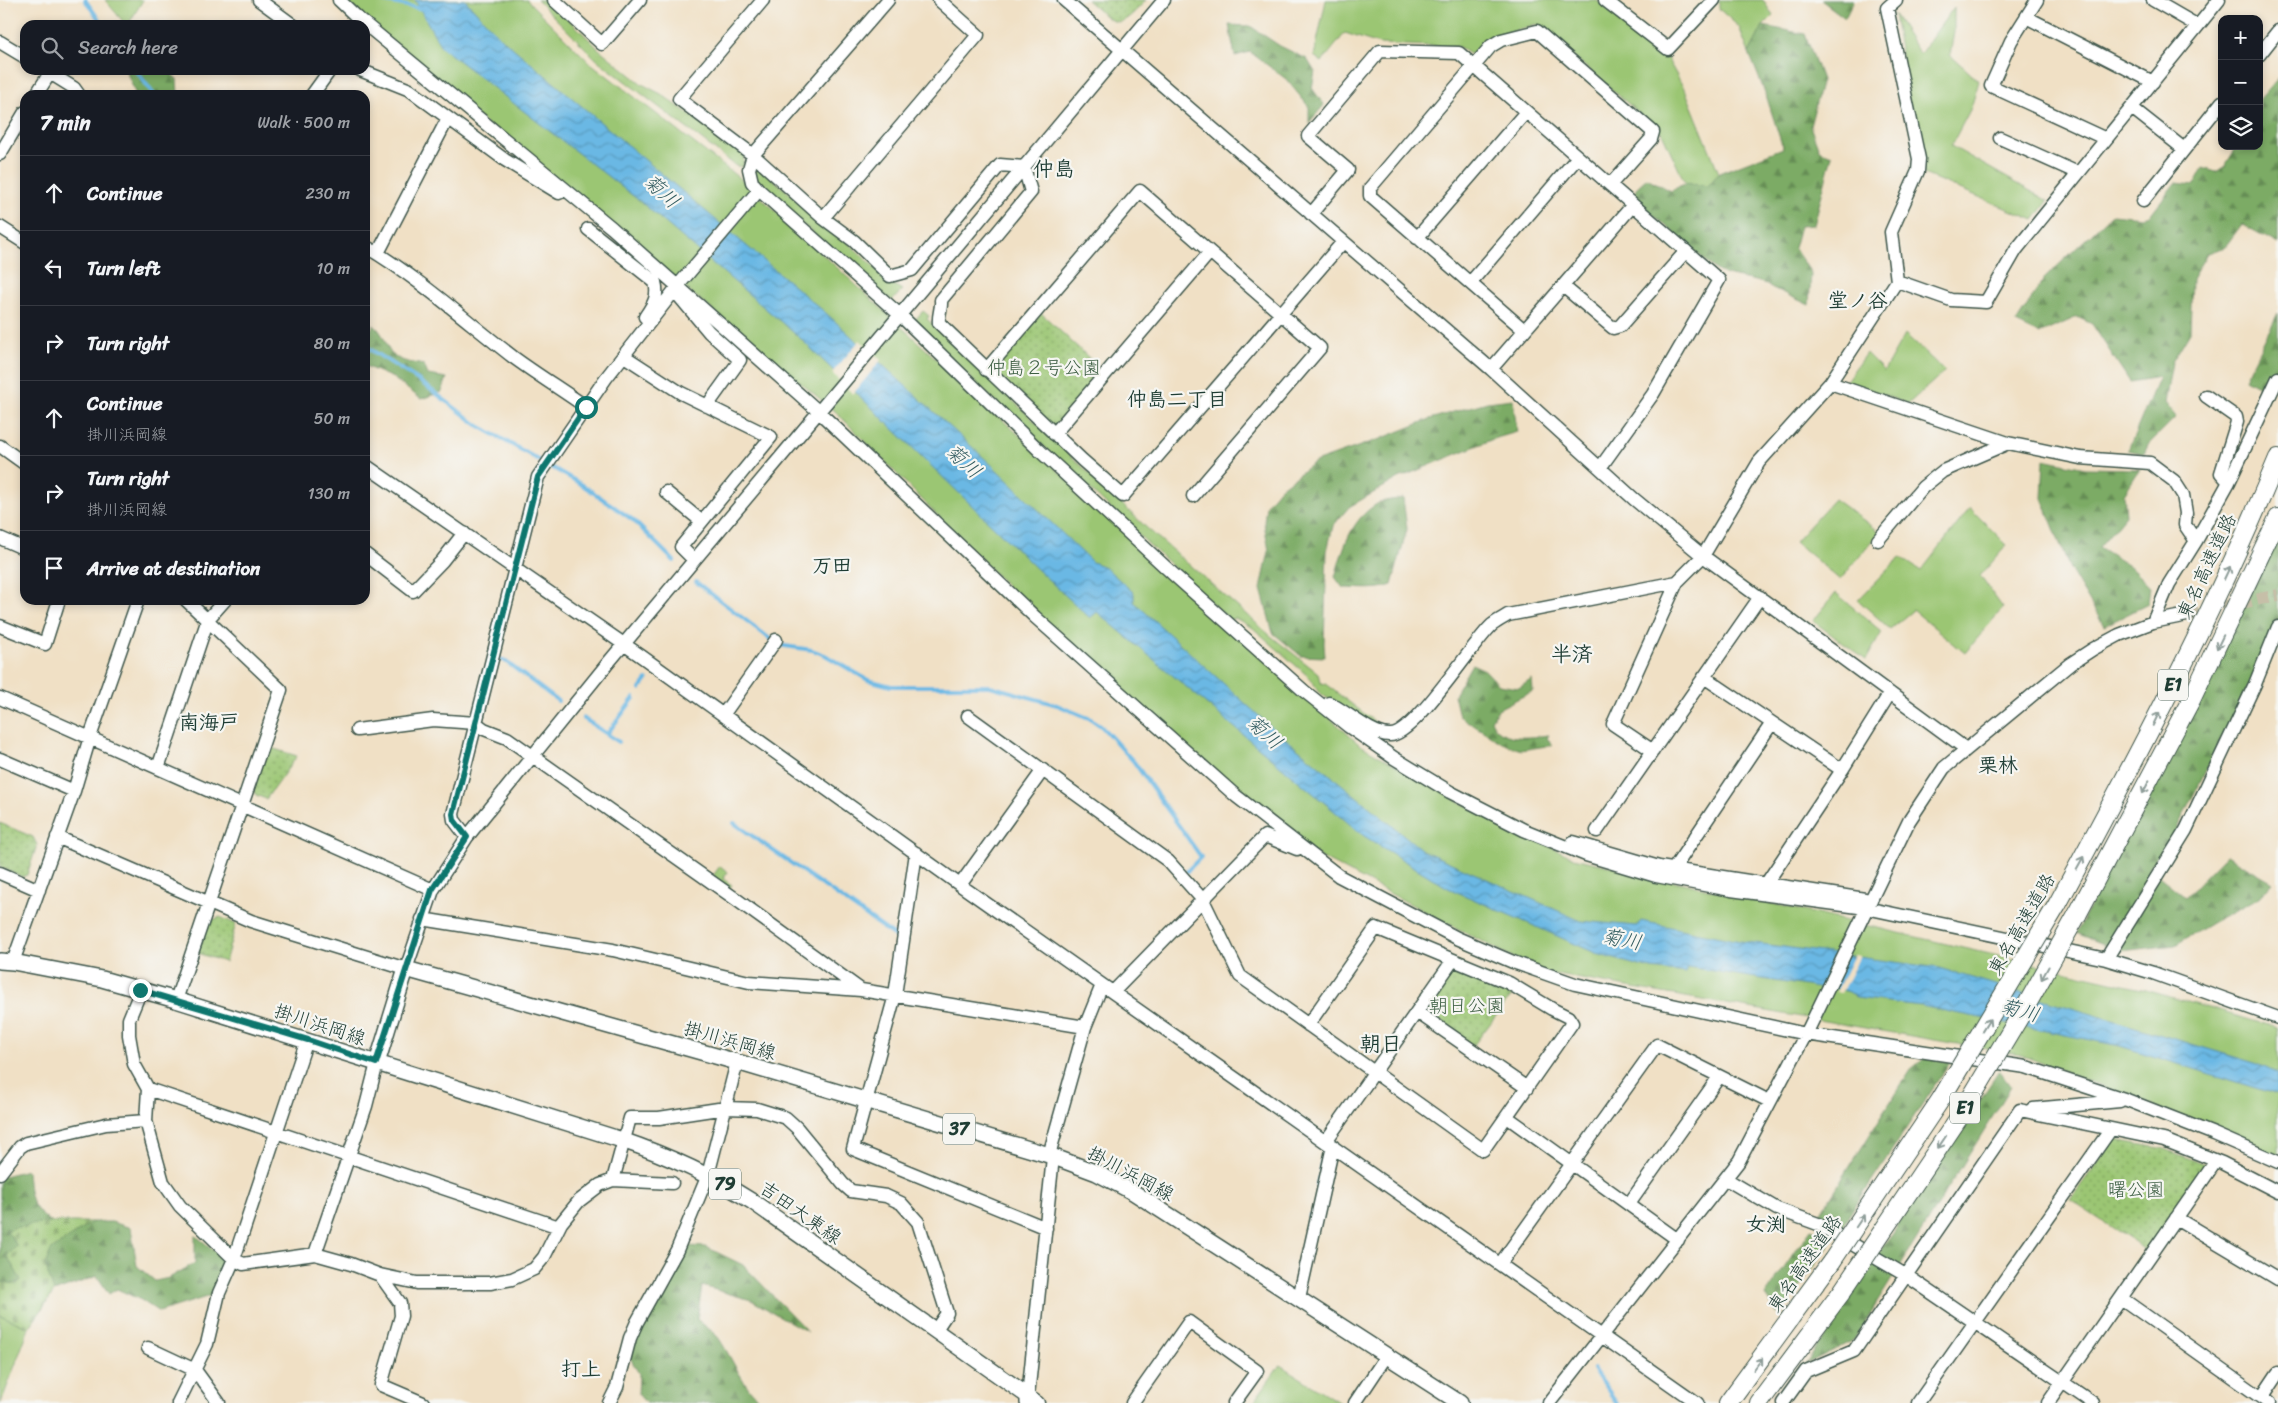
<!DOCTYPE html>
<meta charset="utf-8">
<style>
body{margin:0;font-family:Sriracha,"Klee One",sans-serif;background:#20242c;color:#f1f3f6}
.controls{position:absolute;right:15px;top:15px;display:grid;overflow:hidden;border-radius:10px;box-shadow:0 2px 8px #0003}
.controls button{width:45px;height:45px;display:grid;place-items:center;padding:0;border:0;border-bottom:1px solid #363941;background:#171b24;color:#f1f3f6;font:25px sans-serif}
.stop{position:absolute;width:15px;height:15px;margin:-11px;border:4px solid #0f766e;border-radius:50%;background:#fff}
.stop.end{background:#0f766e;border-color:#fff;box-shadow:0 1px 5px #0008}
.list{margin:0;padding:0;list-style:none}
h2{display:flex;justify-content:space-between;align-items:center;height:65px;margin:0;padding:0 20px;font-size:21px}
h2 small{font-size:16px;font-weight:400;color:#9ea1a6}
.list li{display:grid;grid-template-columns:32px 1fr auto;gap:15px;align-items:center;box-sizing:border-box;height:75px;padding:0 20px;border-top:1px solid #363941}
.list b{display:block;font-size:19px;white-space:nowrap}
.list p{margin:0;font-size:16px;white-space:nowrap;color:#9ea1a6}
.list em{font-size:16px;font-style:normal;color:#9ea1a6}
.icon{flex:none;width:28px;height:28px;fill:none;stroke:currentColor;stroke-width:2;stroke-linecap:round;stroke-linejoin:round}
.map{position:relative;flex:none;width:2278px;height:1403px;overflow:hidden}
.search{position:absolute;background:#171b24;box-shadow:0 2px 8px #0003;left:20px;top:20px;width:350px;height:55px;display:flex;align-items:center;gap:12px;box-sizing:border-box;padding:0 18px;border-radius:15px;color:#9ea1a6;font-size:19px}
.panel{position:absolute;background:#171b24;box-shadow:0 2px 8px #0003;left:20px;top:90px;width:350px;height:515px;border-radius:15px}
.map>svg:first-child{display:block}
.green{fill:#9bc673;stroke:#5d8254}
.forest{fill:url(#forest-firs);stroke:#4e744c}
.cemetery{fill:url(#cemetery-stones);stroke:#5d8254}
.park{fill:url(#park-dots);stroke:#5d8254}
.water{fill:url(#water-waves);stroke:#447a8c}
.pier{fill:#f0e0c5}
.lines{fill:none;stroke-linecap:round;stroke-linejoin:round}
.stream{stroke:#6ab8e4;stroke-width:4}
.minor-tunnel{stroke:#c6bfa8;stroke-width:12;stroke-dasharray:12 6;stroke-linecap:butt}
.minor-casing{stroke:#3e554a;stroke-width:15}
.major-casing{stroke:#3e554a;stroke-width:18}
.highway-casing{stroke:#3e554a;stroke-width:20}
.minor{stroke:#fff;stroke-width:12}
.major{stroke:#fff;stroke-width:15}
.highway{stroke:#fff;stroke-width:18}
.highway-bridge-casing{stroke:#3e554a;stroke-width:20;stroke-linecap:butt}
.highway-bridge{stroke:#fff;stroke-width:18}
.oneway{stroke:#8f9e9a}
.route{stroke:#0f766e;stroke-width:6}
.labels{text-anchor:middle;stroke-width:4.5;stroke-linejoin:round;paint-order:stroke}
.shield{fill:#f6f6f2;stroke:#60746d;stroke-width:1}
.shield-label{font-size:18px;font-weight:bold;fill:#1f3d34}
.park-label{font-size:19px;fill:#3e5f44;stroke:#f6f6f2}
.street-label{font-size:19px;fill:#1f3d34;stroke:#f6f6f2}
.water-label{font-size:20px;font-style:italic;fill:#325c60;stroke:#f6f6f2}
.neighbourhood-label{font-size:20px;font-weight:bold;fill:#1f3d34;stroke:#f6f6f2}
.quarter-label{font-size:21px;font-weight:bold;fill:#1f3d34;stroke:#f6f6f2}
</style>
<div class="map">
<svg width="2278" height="1403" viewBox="0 0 2278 1403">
<defs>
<pattern id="forest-firs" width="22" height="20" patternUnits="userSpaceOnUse" patternTransform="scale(1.25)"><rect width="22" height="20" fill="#7cab65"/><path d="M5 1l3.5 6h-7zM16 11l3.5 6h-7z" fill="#658c54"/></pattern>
<pattern id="cemetery-stones" width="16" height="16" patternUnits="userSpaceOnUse" patternTransform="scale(1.25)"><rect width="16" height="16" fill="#9bc673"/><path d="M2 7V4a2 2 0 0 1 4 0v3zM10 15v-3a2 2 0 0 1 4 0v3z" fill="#7ea25f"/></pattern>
<pattern id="park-dots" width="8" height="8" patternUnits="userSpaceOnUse" patternTransform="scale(1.25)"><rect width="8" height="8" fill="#9bc673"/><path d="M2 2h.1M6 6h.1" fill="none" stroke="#7ea25f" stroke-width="1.8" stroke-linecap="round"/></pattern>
<pattern id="water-waves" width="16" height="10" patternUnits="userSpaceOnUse" patternTransform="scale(1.25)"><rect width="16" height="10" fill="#6ab8e4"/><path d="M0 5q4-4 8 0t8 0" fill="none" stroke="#5797ba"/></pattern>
</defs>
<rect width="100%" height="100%" fill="#f6f6f2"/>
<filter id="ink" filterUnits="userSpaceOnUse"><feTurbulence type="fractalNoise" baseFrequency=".02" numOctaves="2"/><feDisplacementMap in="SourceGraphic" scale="10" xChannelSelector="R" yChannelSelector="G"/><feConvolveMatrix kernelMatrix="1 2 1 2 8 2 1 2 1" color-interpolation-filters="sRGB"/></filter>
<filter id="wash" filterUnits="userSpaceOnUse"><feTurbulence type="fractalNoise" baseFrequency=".0096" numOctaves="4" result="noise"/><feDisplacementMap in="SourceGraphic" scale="20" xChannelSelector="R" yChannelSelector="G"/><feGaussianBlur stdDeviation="1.12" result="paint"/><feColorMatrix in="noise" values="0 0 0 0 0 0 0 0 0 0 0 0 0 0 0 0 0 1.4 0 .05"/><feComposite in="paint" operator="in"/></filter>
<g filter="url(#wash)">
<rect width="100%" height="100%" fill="#f0e0c5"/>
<path class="green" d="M105,0H143L128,25H126Z
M339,0H527L588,61L743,181L1197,599L1360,745L1476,811L1574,858L2146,990L2278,1028V1163L2154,1106L2021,1055L1541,972L1301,847L1061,641L836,412L359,19Z
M537,0H549L600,50L642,84L661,94L744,154L743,167L736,166L596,59Z
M1326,0H1596L1667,58L1686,92L1719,173L1708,186L1685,183L1662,133L1536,24L1492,38L1479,53L1469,54L1459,47L1379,44L1345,33L1322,62L1314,56Z
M1719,0H1763L1773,16L1763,26L1749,53L1739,27L1719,9Z
M1954,7V32L1950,55L1979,81L1971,108L1951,146L2048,201L2034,220L1924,174L1916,144L1894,14L1920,54Z
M755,164L852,246L891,283L902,290L892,301L772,198L754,175Z
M923,311L929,316L927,319L1148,529L1271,636L1318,673L1320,682L1323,684L1324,683L1387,731L1368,724L1321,694L1309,677L1253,628L1235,618L1230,620L954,363L914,321Z
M1905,334L1945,371L1908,404L1846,381L1866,353L1884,371Z
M1834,499L1880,532L1840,580L1795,542Z
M1970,508L2007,545L1980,576L2003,608L1965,653L1913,610L1890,629L1858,600L1900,557L1921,571Z
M1836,593L1882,632L1866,660L1813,621Z
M720,866L728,872L723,879L732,885L729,889L712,877Z
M0,1315L29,1328L1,1403H0Z
M1280,1365L1340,1403H1253Z"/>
<path class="forest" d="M1821,0H1854L1845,18Z
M1229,25L1250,26L1280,46L1307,59L1315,72L1312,88L1324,105L1309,123V107L1286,79L1250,52L1235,56Z
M1763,26L1805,34L1822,80L1810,126L1819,150L1832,155L1814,225L1800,226L1794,248L1811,273L1809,305L1760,282L1726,275L1716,270L1635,199L1636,188L1647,178L1671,191L1685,183L1708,186L1719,173L1783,148L1766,95L1749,53Z
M126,70H166L177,79L178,95H136Z
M2278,78V244L2242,224L2225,247L2207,253L2192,279L2190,332L2172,362L2165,403L2176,417L2148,445L2144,454L2128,450L2159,377L2130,382L2092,324L2077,317L2039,334L2016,323L2044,279L2112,214L2142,217L2150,215L2175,183L2194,185L2203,168L2216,172L2225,166L2237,146H2259V100Z
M2278,313V367L2268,392L2245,379Z
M374,325C386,335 386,350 393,355C401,362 414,363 424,365L428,375L447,378L442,392L421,399L393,378L365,366V337Z
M1513,399L1517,432L1493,439L1399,478L1349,507L1333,526L1327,551L1324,644L1325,657L1301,656L1273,633L1261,589L1269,551L1264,523L1266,505L1280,488L1315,462L1380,439L1430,419L1487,402Z
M2044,459L2085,468L2140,469L2124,494L2126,515L2099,547L2131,567L2150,586L2148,604L2104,626L2070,569L2042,498Z
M1403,498L1407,529L1392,585C1377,591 1359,588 1343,588L1335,577C1343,549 1350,520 1377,504C1383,500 1395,500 1403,498Z
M2278,537V619L2255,673L2173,836L2149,868L2185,897L2226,855L2273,882L2258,898L2213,922L2175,945L2121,951L2076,933Z
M1472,664L1485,670L1499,685L1519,688L1532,679L1533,691L1498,709L1491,720C1500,743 1529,737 1549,735L1547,738L1553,745L1521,750L1502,743L1459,716L1454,695Z
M1925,1058L1950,1062L1838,1232L1817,1219L1911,1069Z
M1999,1071L2011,1087L1854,1340L1806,1364Z
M27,1170C29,1195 29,1207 51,1222L7,1230L17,1246L7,1256L21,1280C15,1285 8,1285 0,1282V1177Z
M92,1222H112L131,1228L137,1266L155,1281L169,1278L195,1263V1235L226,1260L213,1295L159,1312L141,1300L117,1289L109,1294L97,1276L54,1292L45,1265L51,1250Z
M1811,1229L1834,1238L1779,1316L1765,1296Z
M688,1246L706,1247L743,1265L808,1332L751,1300L702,1286L697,1319C704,1326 715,1332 720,1340C734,1362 743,1386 762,1403H646L638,1394L639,1374L627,1352L637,1322Z"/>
<path class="cemetery" d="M51,1222H92L51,1250L45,1265L54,1292L29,1328L0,1315V1282L17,1284L21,1280L7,1256L17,1246L11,1236L6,1232L13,1228Z"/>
<path class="park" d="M1087,0H1146C1117,32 1117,26 1087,0Z
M1041,313L1103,371L1054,427L995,372L996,365Z
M268,747L297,756L266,799L256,795L253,790Z
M0,823L33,837L37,845L27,875L22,877L0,867Z
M220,917L236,924L225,962L197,953L208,922Z
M1453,968L1515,991L1473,1046L1423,1012Z
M2114,1140L2165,1149L2206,1165L2148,1251L2070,1200Z"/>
<path class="water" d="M415,0H465L500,37L827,314L996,469L1092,562L1105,567L1134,593V602L1269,725L1422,850L1581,921L1637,926L1641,921L1740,941L1939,968L2258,1064L2278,1074V1095L2120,1046L1921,1006L1856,998C1848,988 1829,987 1818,988L1688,967L1686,973L1651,969L1600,955L1448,888L1364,836L1097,612L1090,618L1038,570L801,339L641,202L441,47Z"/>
<path class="pier" d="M860,340L881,360L853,394L832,373Z
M1854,955L1860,956L1841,993L1836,992Z"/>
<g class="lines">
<path class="stream" d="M85,0L103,25
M377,0L423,9
M136,70L154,95
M365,346L418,380L479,426L581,484L633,520L674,561
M696,582L778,645L812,650L825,655L868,680L891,686H990L1057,705L1091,719L1102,727L1134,762L1201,857L1187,871
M497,658L505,661L558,701
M640,689L647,680
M583,718L619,742
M607,734L634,698
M734,823L899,939
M1320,1170L1322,1160
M1317,1185L1319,1177
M1302,1255L1310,1215
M1593,1369L1617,1403"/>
</g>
</g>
<g filter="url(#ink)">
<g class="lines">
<path class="minor-tunnel" d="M2187,615L2278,595"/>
<defs>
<path id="minor" d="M259,0L293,25
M339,0L359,19L612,228L818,411L1035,617L1236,796L1339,876L1457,938L1513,962L1575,984L1806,1034L2026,1067L2127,1100L2214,1134L2278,1162
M554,0L602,44L640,0
M763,0L679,99L753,155L823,218L854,241L890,276L912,270L1000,165L1024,167L1031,192L941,300C942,308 938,314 939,323L1082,460L1123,496L1343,242
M888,0L753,155L749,169L752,182L759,190L900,315L1039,450L1173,574L1304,691L1348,726L1394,758L1450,792L1524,830L1586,855L1656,876L1731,890L1866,908L2106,959L2153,973L2278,1018
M1064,0L1491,369L1634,499L1703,556L1966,749
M1605,0L1668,49L1714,0
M1896,0L1887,8L1919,159L1918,171L1891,232L1897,281
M2037,0L2011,41L1991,86L2106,139
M2153,0L2198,26
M2026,17L2153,82
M0,42L25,57
M2259,55L2278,31
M45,70L74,88L79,95
M360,70L410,90L505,160L559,193
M36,95L50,73
M312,95L330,70
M2132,108L2184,149
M2000,138L2078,173
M0,154L25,112
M2143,201L2222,102
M1311,214L1348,170L1308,136L1380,51L1459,53L1719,280L1653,394L1600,468
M823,218L978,35L939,0
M0,227L25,243
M588,229L655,282C659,297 653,305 645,317
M1417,238L1526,112
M365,246C419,278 464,319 513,357C536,374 562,390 586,407
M378,253L448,118
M1470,283L1578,157
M1563,286L1613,328L1620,326L1686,251
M678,295L709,332L740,360L707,406
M1524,330L1370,196V188L1491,46L1501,40L1537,31L1653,132L1651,139L1610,185
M624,356L681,393L771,437L681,547L694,560
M1491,369L1633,205
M986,370L1140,191L1320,348L1193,496
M1830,383L2008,443L2080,458L2150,463L2174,481L2183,495L2186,513L2185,525L2196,541
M2206,396L2236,417L2237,422L2221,473L2229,482
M1054,434L1210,252
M0,446L25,464
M365,465L641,656L960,885L1697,1403
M666,492L701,521
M0,538L25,549
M1878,540L1923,487L1943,471L2008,443
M365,554L413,591L442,561L464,533
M2153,622L2169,584L2196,541L2229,482L2278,378
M0,626L45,644L59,600
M1704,677L1842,770
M0,698L433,890
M1329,703C1346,711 1370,734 1389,735C1413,738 1472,643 1492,625C1497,621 1503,618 1508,615L1677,582
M723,715L776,640
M968,716L1168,861L1203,900L1240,976L1483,1150L1572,1023L1568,1017L1552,1009L1509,983L1376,928L1308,1025
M357,730L433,720L476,723L484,729L507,738L737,900L861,990L1085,1027
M1653,751L1613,724L1677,582L1703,556L1759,462L1830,383L1897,281L1951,300L1986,302L2016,250L2219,0
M0,759L74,791
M158,768L208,619L225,600
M1597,831L1760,597
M57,837L251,921L406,969L433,890L467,837L608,663L1164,0
M467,837L454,820L453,814L538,477L606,378L681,282L759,190
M1573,842L1659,867L1865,899
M916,853L895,995L853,1149L1046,1228
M1673,870L1772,723
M0,873L39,890
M1766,884L1842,770L1890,693
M960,885L1043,770
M422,919L613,950L749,982L861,990
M2106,959L2186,830L2255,684L2278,627
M13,962L74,791L90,737L138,600
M141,990L129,1019V1035L134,1064L148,1089L146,1121L163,1182L180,1206L234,1259L243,1264L315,1254L351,1264L380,1275L417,1283H490L512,1279L534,1269L544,1257L561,1223L579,1201L600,1185L613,1180L672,1183
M1113,992L1265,836L1297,849
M176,1000L281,690L186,600
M1417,1012L1527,1088
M148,1089L559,1227
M2033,1109L2120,1101
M1507,1117L1678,1240
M1326,1141L1453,960
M1049,1155L1085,1027L1102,985
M0,1173L20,1147L26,1143L106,1124L146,1121
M1726,1179L1777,1209L1818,1224L1907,1276L2093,1403
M613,1180L630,1118H659L725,1108L757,1109L786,1118L797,1128L843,1184L851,1191L886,1196L901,1203L918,1222L947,1313L935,1331
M1629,1204L1719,1077
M2176,1218L2278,1279
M315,1254L366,1106L377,1063
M1500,1264L1657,1045L1769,1101
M380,1275L400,1303L401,1316L381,1385L423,1403
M1299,1298L1333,1146
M2121,1298L2269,1403
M148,1348L195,1370L219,1403
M2262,1397L2278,1373
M178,1403L207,1344L219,1293L234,1259L307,1040
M609,1403L617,1387L630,1338L637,1322L677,1250L708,1175L737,1062
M1038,1403L1028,1396L1053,1157
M1132,1403L1189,1322L1257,1371L1234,1403
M1355,1403L1387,1355
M1549,1403L1739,1161L1809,1028L1909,821L1944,768L2070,664L2093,649L2119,635L2153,622L2187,615
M1783,1403L1806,1371L1854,1351L2020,1110L2164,1140L2222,1163L2278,1192
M1918,1403L2111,1129
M2048,1403L2216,1161"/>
<path id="major" d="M0,961L13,962L102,979L176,1000L622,1140C669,1156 712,1176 753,1202L1028,1396V1403
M377,1063L406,969L737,1062L1049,1155L1097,1173L1133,1192L1460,1403"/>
<path id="highway" d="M2057,905C2136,759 2214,612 2278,458
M2077,915L2191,700L2278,518
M1728,1403L1832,1261
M1759,1403L1841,1293"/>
</defs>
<use href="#minor" class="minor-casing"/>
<use href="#major" class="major-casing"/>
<use href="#highway" class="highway-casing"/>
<use href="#minor" class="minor"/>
<use href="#major" class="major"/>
<use href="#highway" class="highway"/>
<defs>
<path id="highway-bridge" d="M1832,1261L1941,1099L2057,905
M1841,1293L1960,1116L2026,1006L2077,915"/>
</defs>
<use href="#highway-bridge" class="highway-bridge-casing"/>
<use href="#highway-bridge" class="highway-bridge"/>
</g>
<defs><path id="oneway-shaft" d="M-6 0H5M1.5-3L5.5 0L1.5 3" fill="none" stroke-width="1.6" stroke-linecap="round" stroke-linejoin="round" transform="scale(1.25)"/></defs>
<g class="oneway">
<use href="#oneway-shaft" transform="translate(2227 573) rotate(-65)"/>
<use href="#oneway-shaft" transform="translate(2220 642) rotate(116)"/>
<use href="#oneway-shaft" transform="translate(2156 719) rotate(-64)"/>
<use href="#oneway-shaft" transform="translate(2146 787) rotate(117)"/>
<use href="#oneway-shaft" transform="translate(2080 863) rotate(-61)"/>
<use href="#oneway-shaft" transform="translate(2045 973) rotate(119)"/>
<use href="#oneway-shaft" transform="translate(1986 1025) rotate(-58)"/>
<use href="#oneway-shaft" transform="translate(1942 1142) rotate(124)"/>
<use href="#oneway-shaft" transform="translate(1860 1221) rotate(-56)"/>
<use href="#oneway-shaft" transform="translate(1758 1364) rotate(-53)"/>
</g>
</g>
<g class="lines" filter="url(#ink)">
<path class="route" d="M140,990L308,1040L376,1063L432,890L467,837L454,820L453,814L538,477L586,407"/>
</g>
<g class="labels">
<g class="shield">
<rect x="2158" y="669.5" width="30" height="31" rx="4"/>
<rect x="1950" y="1092.5" width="30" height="31" rx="4"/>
<rect x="943" y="1113.5" width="32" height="31" rx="4"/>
<rect x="709" y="1168.5" width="32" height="31" rx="4"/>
</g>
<g class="shield-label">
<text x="2173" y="691">E1</text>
<text x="1965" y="1114">E1</text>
<text x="959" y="1135">37</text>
<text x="725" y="1190">79</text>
</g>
<g class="park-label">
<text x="1044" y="374">仲島２号公園</text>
<text x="1467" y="1012">朝日公園</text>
<text x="2136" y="1196">曙公園</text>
</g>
<g class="street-label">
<text transform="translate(2206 566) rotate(-65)" y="7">東名高速道路</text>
<text transform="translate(2021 924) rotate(-60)" y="7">東名高速道路</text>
<text transform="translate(320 1024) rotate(18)" y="7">掛川浜岡線</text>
<text transform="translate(730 1040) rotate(16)" y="7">掛川浜岡線</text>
<text transform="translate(1131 1173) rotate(28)" y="7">掛川浜岡線</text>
<text transform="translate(801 1212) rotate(35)" y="7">吉田大東線</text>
<text transform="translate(1804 1263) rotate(-55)" y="7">東名高速道路</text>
</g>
<g class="water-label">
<text transform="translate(662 191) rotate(42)" y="7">菊川</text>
<text transform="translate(964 461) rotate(42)" y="7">菊川</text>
<text transform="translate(1265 732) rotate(42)" y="7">菊川</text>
<text transform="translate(1622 939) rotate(11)" y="7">菊川</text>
<text transform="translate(2020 1010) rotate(15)" y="7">菊川</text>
</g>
<g class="neighbourhood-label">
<text x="1858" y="307">堂ノ谷</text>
<text x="1177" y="406">仲島二丁目</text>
<text x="832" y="572">万田</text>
<text x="209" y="729">南海戸</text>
<text x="1998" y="772">栗林</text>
<text x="1766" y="1231">女渕</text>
<text x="581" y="1376">打上</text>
</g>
<g class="quarter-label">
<text x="1054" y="176">仲島</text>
<text x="1572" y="661">半済</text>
<text x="1381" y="1051">朝日</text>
</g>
</g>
</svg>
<div class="controls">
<button>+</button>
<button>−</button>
<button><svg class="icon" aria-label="layers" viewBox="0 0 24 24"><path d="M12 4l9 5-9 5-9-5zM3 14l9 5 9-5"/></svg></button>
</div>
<div class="stop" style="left:586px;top:407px"></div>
<div class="stop end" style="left:140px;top:990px"></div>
<div class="search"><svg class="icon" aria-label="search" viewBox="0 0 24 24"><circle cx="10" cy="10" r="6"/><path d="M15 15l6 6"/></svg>Search here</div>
<section class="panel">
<h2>7 min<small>Walk · 500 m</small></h2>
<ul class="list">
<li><svg class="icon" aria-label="ahead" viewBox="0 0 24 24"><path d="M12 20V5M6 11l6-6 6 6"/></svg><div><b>Continue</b></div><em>230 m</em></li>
<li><svg class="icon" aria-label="left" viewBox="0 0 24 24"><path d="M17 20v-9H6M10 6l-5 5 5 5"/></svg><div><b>Turn left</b></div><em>10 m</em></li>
<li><svg class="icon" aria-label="right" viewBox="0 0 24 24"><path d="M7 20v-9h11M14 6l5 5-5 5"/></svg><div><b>Turn right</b></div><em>80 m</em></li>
<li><svg class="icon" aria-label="ahead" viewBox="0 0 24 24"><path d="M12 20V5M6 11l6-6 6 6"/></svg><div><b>Continue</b><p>掛川浜岡線</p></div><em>50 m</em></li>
<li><svg class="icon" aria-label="right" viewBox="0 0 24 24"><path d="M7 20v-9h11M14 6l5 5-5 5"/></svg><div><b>Turn right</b><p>掛川浜岡線</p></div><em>130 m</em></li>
<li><svg class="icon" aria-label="arrive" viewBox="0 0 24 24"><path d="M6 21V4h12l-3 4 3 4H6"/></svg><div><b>Arrive at destination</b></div></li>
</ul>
</section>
</div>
